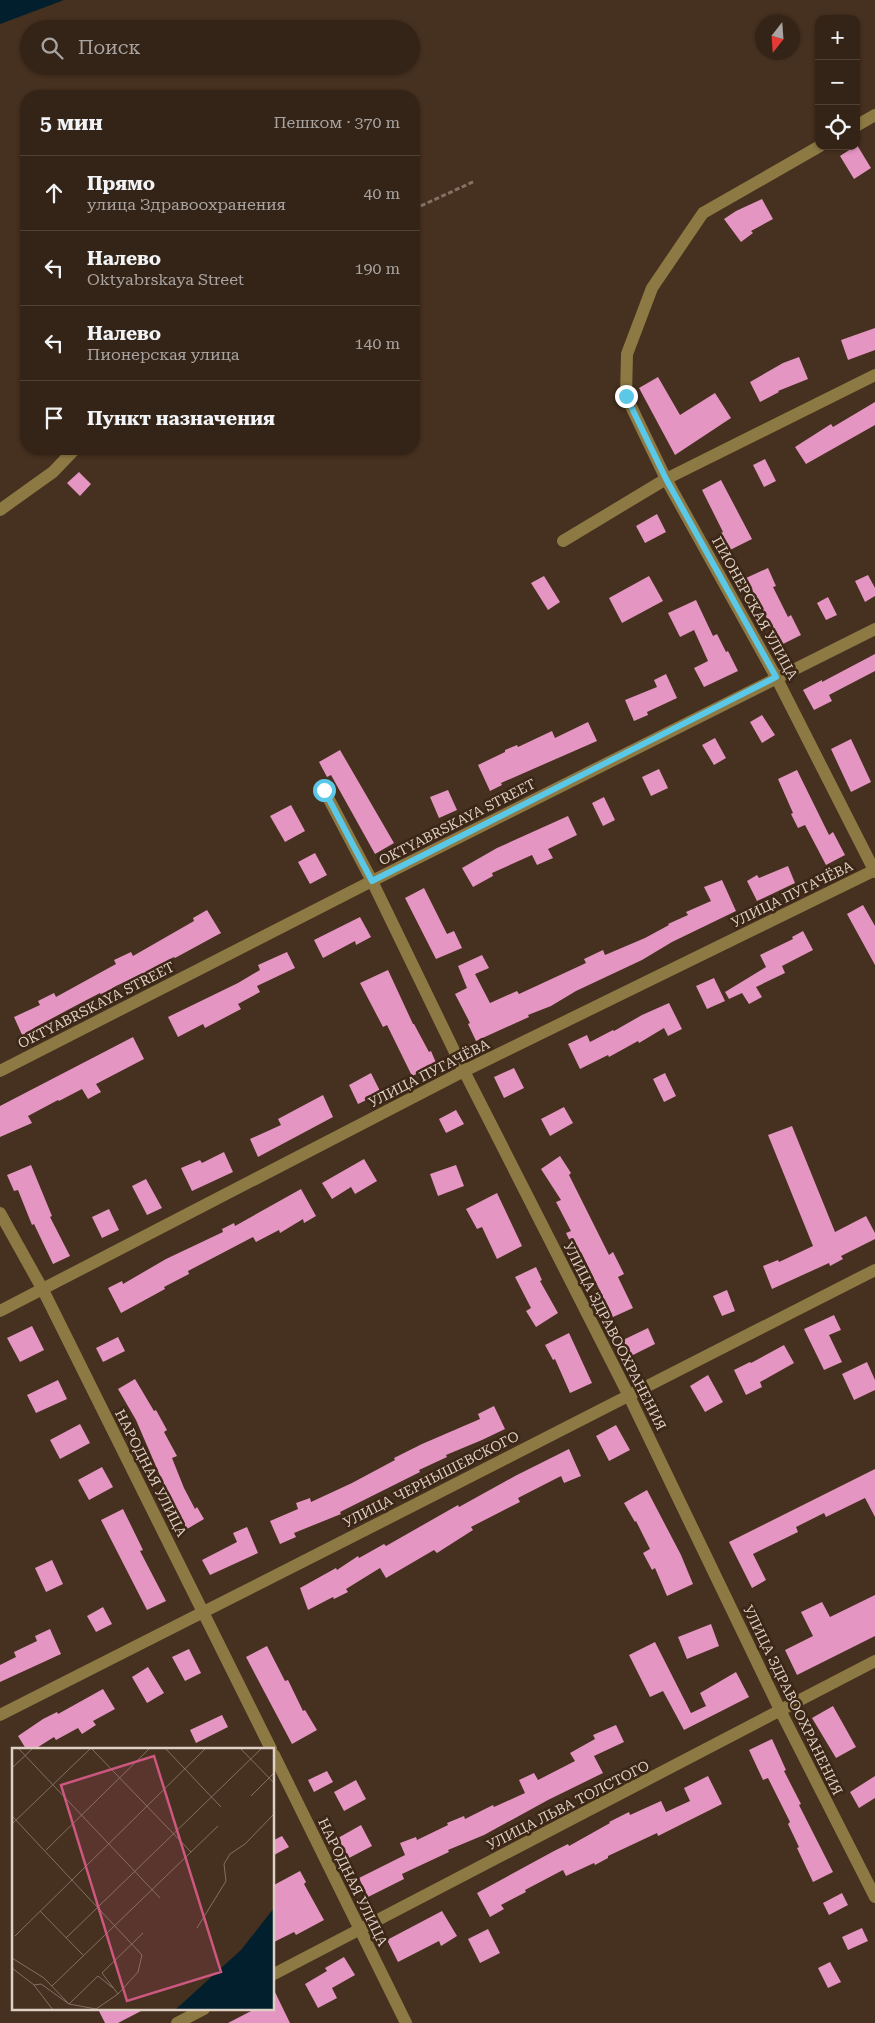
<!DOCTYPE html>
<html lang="ru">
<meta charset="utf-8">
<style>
body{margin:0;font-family:"Roboto Serif",serif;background:#3c2c20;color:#f1f3f6}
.controls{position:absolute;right:15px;top:15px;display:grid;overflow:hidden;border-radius:10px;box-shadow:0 1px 4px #0004}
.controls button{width:45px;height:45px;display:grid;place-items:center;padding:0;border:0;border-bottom:1px solid #4e4136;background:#342417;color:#f1f3f6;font:25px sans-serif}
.compass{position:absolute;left:755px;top:15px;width:45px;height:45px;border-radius:50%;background:#342417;box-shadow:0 1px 4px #0004;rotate:197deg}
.stop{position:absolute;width:15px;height:15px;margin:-11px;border:4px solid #5ac8e6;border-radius:50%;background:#fff}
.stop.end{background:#5ac8e6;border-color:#fff;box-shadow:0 1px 5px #0008}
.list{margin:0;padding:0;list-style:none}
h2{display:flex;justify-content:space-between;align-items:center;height:65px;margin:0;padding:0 20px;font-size:21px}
h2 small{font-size:16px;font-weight:400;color:#a9a4a1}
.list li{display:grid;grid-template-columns:32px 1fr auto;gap:15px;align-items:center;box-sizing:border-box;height:75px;padding:0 20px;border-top:1px solid #4e4136}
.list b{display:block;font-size:19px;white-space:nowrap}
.list p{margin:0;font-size:16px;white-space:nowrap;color:#a9a4a1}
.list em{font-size:16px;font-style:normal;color:#a9a4a1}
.icon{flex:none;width:28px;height:28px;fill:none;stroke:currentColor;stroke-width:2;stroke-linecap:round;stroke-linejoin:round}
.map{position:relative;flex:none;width:875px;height:2023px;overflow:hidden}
.search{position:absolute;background:#342417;box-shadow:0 1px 4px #0004;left:20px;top:20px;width:400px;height:55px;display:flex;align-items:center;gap:12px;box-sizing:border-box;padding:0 18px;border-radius:28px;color:#a9a4a1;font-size:19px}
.panel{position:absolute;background:#342417;box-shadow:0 1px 4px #0004;left:20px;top:90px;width:400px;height:365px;border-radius:20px}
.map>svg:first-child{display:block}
.water{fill:#011f2c}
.building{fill:#e495c2}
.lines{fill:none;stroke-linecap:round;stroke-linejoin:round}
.path{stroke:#847163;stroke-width:3;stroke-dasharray:5 2.5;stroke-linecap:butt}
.minor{stroke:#8d7943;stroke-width:12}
.route{stroke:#5ac8e6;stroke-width:6}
.labels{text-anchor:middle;stroke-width:5;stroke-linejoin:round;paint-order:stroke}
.street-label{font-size:14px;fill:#dfd0c6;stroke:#3c2615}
.inset-road{fill:none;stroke:#837062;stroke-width:1}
.view{fill:#cc5880;fill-opacity:0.15;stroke:#cc5880;stroke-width:2.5}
.inset-edge{fill:none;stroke:#dfd0c6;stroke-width:2.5}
</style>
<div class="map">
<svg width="875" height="2023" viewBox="0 0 875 2023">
<rect width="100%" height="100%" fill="#46301f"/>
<path class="water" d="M0,0H64L0,24Z"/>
<path class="building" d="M857,145L871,168L854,179L840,156Z
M762,199L773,219L751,231L753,233L741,242L724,219L736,211Z
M875,328V350L848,360L841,340Z
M799,357L808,379L778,391L779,392L760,402L750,382L783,363Z
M658,377L680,415L715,393L731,418L675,455L639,388Z
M875,402V425L806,464L795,447L831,424L833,427Z
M765,459L776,481L764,487L753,465Z
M79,472L91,484L80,496L67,483Z
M721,480L752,539L730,550L721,533L723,532L702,490Z
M657,514L666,532L645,543L636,526Z
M768,568L776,586L773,587L788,617L791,615L801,635L781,645L746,578Z
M868,575L875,588V596L865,602L855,581Z
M544,576L560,602L548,610L531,583Z
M649,576L663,601L622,623L609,598Z
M828,597L837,615L826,620L817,603Z
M696,600L713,636L717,634L726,652L728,651L738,671L704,687L694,668L708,661L694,630L680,637L668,613Z
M875,654V671L829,695L832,701L814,710L803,690L822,680V682Z
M666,674L677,698L647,712L648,715L634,721L625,700L657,687L654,680Z
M762,715L775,735L762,743L750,722Z
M588,722L597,741L501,783L502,785L490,791L478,765L505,752V750L517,745L518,747L552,731L555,738Z
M715,738L726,758L714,765L702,745Z
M851,739L871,782L851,792L831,749Z
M340,750L394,843L375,854L331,775L327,777L319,762Z
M659,769L668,788L651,796L642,777Z
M797,770L829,835L833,832L845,855L826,865L805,825L798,828L791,814L793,813L778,779Z
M448,790L457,810L439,818L430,797Z
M604,797L615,820L603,826L592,803Z
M291,805L305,831L285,842L270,816Z
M568,816L577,835L548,849L553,858L537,865L532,855L492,873L493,876L473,887L462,868L497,848Z
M315,853L327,875L310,884L298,862Z
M788,866L795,883L757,901L747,881L757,875L759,878Z
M722,880L736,911L672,942L642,960L576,991L551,1006L528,1015L529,1017L476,1041L468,1024L470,1023L455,994L467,988L458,966L482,955L489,968L475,974L490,1003L517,991L519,994L586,963L584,959L603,950L605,955L645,938L669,925L668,924L688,915L686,912L711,901L704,887Z
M424,888L447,934L454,931L462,948L436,959L405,898Z
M863,905L875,926V965L847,914Z
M207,910L221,933L175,958L174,957L146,972L116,986L101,995L100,993L77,1005L34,1028L36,1031L23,1037L14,1017L40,1005L38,1001L54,993L56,997L116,964L114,960L131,952L133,956L194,921L193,918Z
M360,917L371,937L356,945L355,941L323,958L314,940Z
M803,931L813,950L782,966L785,973L756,987L762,997L749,1004L742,993L729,999L725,992L766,967L760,955L793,939L792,937Z
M287,952L295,968L257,986L260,992L238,1004L241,1009L205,1028L203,1024L178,1037L168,1017L238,983L260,970L258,965Z
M388,970L413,1024H414L429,1052L431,1051L437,1065L412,1076L387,1025L383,1027L360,983Z
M714,978L725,1001L707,1009L696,986Z
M669,1003L682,1029L668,1036L664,1028L639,1043L638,1041L609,1057L608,1055L580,1069L568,1044L587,1035L590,1042L613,1030L614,1031L642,1015Z
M133,1037L144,1059L96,1084L101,1092L88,1099L82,1089L59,1101L58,1100L28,1116L32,1123L0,1137V1106Z
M514,1068L524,1088L504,1098L494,1077Z
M371,1073L381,1093L358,1104L349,1085Z
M665,1073L676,1096L664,1102L653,1079Z
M323,1095L333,1117L258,1157L250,1139L281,1125L278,1119Z
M564,1107L573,1123L550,1136L541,1119Z
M456,1110L464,1124L446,1133L439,1119Z
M792,1126L835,1232L866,1216L875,1233V1239L841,1256L843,1259L830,1266L829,1263L772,1289L763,1266L778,1260L779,1262L813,1246L768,1135Z
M224,1152L233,1172L192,1191L181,1168L200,1160L202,1163Z
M560,1156L571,1173L569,1175L609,1255L613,1252L624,1274L618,1277L633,1308L613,1317L581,1252L576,1254L566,1233L571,1231L556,1202L561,1200L541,1169Z
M364,1159L377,1181L355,1194L351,1187L332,1199L322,1183Z
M31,1165L52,1216L50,1217L70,1256L53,1264L34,1224L32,1225L18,1190L14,1191L7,1175Z
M456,1165L464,1186L438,1196L430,1174Z
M146,1179L162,1208L147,1215L132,1186Z
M301,1189L316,1216L304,1223L303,1219L280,1233L279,1230L256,1242L253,1237L188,1271L189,1274L164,1287L165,1289L121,1313L108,1288L122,1281L123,1284L166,1259L223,1232L222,1229L234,1223L235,1226Z
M497,1193L522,1246L497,1259L482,1227L477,1229L466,1209Z
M109,1209L119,1230L102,1238L92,1217Z
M536,1267L542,1280L540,1281L558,1313L536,1327L526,1311L531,1308L515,1277Z
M727,1290L735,1311L722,1316L713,1296Z
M834,1315L841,1330L829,1335L842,1362L824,1370L804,1329Z
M32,1326L44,1350L20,1362L7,1338Z
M648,1328L655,1344L631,1356L623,1340Z
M569,1333L592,1383L570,1393L555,1359L553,1360L545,1345Z
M118,1337L125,1351L103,1362L96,1348Z
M784,1345L794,1363L760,1382L762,1387L746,1395L734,1370L750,1362L751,1363Z
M867,1362L875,1380V1390L854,1400L842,1374Z
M708,1375L723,1402L705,1412L690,1386Z
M135,1379L154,1411L156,1410L167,1430L164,1432L177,1456L172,1458L184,1488L195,1509L197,1507L204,1519L187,1529L175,1508H174L136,1420L118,1389Z
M58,1380L67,1399L36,1413L27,1395Z
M494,1406L505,1429L482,1440L446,1455L447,1457L419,1470L420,1472L340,1512L341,1514L294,1533L296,1537L280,1544L270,1521L298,1509L296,1503L310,1498L311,1502L352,1483L395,1460L394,1458L422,1444L480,1419L478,1414Z
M80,1424L90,1443L60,1459L50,1440Z
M616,1425L630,1450L609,1461L596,1436Z
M569,1449L581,1476L564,1483L561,1476L518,1498L520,1502L471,1527L473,1530L437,1553L434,1550L386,1578L380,1568L346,1589L348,1592L334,1599L333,1597L308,1610L300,1588L336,1568L337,1570L358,1556L359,1558L384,1544L386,1546L458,1505L459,1507L515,1476Z
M102,1467L113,1487L89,1500L78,1480Z
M875,1469V1517L865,1498L826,1517L824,1513L796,1527L798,1532L753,1554L766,1580L752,1588L729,1542Z
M647,1490L681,1555L693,1584L667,1596L655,1568L652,1570L643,1553L650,1549L636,1521L635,1522L624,1503Z
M123,1509L143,1550L140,1551L166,1601L147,1610L101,1520Z
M247,1527L258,1553L210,1575L202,1560L237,1542L233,1533Z
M52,1560L63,1584L46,1592L35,1568Z
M875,1595V1636L797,1675L785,1650L813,1636L801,1612L822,1602L830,1617Z
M103,1607L112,1624L96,1632L87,1616Z
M711,1624L719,1646L687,1659L678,1637Z
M50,1629L61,1654L0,1682V1665L16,1657L14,1652L37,1641L35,1636Z
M655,1642L691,1713L706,1706L700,1693L736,1672L749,1697L684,1730L663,1691L650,1697L629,1655Z
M267,1646L285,1681L288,1680L303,1711L305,1710L317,1730L292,1744L246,1657Z
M189,1649L201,1673L185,1681L172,1657Z
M148,1667L164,1693L147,1703L132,1677Z
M103,1689L115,1709L93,1721L96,1725L82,1734L78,1728L56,1740L54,1737L35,1749H26L18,1736L43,1719L57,1712L58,1714Z
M833,1706L856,1747L836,1758L812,1718Z
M222,1715L228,1727L196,1743L190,1730Z
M616,1725L624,1742L594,1756L603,1773L548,1800L484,1835L448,1850L449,1852L402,1874L404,1879L368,1897L359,1878L405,1855L400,1843L416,1837L417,1840L448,1825L447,1823L464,1816L465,1819L493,1805L494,1807L525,1793L519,1780L534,1773L538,1780L575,1761L570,1753L595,1739L593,1735Z
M772,1739L786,1770L784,1771L801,1804L799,1805L833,1872L813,1882L797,1848L799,1847L788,1824L790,1822L768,1778L763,1780L749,1750Z
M327,1771L333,1782L314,1792L308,1780Z
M708,1776L722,1804L658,1836L657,1833L608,1856V1858L595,1865L594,1863L566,1876L563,1870L525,1890L526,1892L501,1905L504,1909L490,1917L477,1893L554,1851L568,1844L569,1846L610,1823L609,1822L629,1812L630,1815L661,1801L666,1812L690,1801L684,1788Z
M875,1776V1798L859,1808L850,1792Z
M356,1780L366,1799L344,1811L334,1792Z
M361,1825L372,1846L349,1858L338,1838Z
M282,1836L289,1847L274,1855V1840Z
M300,1871L306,1882L304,1884L324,1920L296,1935L294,1932L274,1942V1885Z
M842,1893L848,1905L829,1915L823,1903Z
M442,1911L457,1936L441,1946L439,1941L398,1962L387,1940Z
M862,1928L868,1941L848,1950L842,1937Z
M488,1929L500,1953L480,1963L468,1939Z
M344,1957L355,1975L332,1988L337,1998L318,2008L305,1984L327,1971L325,1968Z
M830,1962L841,1982L828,1988L818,1968Z
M274,1990L290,2023H228L255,2009H274Z
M98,2009H145L118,2023H105Z"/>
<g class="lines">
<path class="path" d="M414,209L475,181"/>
<path class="minor" d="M856,126L875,115
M820,146L703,213L652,288L627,354L626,396L666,479L776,677L875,872
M0,510L53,472L75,449
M563,541L666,479L875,375
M324,790L372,881L464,1071L628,1394L781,1712L875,1897
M0,1071L372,881L875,629
M0,1213L43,1290L271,1749
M0,1311L464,1071L875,870
M0,1715C293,1569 582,1417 875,1270
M274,1755L406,2023
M274,1974L875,1661
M177,2023L204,2009"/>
</g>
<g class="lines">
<path class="route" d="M324,790L372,881L776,677L666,479L626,396"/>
</g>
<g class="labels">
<g class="street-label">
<text transform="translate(755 608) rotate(61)" y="5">ПИОНЕРСКАЯ УЛИЦА</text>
<text transform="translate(457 822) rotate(-27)" y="5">OKTYABRSKAYA STREET</text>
<text transform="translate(792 894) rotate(-26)" y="5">УЛИЦА ПУГАЧЁВА</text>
<text transform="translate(96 1005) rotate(-27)" y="5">OKTYABRSKAYA STREET</text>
<text transform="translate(429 1073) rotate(-27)" y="5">УЛИЦА ПУГАЧЁВА</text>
<text transform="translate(615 1336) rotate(63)" y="5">УЛИЦА ЗДРАВООХРАНЕНИЯ</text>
<text transform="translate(151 1473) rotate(63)" y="5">НАРОДНАЯ УЛИЦА</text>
<text transform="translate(431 1479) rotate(-27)" y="5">УЛИЦА ЧЕРНЫШЕВСКОГО</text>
<text transform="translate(793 1700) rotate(64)" y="5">УЛИЦА ЗДРАВООХРАНЕНИЯ</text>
<text transform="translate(568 1805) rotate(-27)" y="5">УЛИЦА ЛЬВА ТОЛСТОГО</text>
<text transform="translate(353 1882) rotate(64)" y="5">НАРОДНАЯ УЛИЦА</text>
</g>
</g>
<g transform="translate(12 1748)">
<rect width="262" height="262" fill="#46301f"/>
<path d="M262,160V262H163L229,202Z" fill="#011f2c"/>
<path class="inset-road" d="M6,0L148,150M79,0L179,104M153,0L209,59M228,0L263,36M0,20L21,0M239,48L263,24M0,68L130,207L126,224L106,246L84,261L57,256L29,236L22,237M0,76L79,0M34,102L138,0M28,163L71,207M185,180L214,133L212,116L218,106L233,96L263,65M3,188L194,0M54,190L250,0M0,210L32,230L57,256L86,228L101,240M0,220L22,237L41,262M40,238L206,78M106,246L90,225L131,185"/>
<path class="view" d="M142,8L209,224L115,253L49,37Z"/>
<rect width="262" height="262" class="inset-edge"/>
</g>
</svg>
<div class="controls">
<button>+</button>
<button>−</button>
<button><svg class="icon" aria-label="locate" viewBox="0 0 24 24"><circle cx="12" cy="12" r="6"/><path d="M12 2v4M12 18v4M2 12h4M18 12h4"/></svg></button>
</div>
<svg class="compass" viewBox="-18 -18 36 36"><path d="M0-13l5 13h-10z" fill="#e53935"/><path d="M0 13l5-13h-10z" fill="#a9a4a1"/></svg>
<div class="stop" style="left:324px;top:790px"></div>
<div class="stop end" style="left:626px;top:396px"></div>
<div class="search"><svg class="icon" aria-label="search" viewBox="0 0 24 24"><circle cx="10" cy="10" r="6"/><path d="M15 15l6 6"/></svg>Поиск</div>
<section class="panel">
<h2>5 мин<small>Пешком · 370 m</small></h2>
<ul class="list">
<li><svg class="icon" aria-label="ahead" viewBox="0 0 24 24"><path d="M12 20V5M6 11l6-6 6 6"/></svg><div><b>Прямо</b><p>улица Здравоохранения</p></div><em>40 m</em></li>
<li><svg class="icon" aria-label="left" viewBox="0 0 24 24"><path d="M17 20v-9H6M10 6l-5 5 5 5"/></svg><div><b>Налево</b><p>Oktyabrskaya Street</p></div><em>190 m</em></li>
<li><svg class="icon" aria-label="left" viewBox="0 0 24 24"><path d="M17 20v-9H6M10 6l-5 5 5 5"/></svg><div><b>Налево</b><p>Пионерская улица</p></div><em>140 m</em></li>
<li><svg class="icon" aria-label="arrive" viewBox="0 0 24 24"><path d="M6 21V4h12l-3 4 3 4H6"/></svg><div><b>Пункт назначения</b></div></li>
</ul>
</section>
</div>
